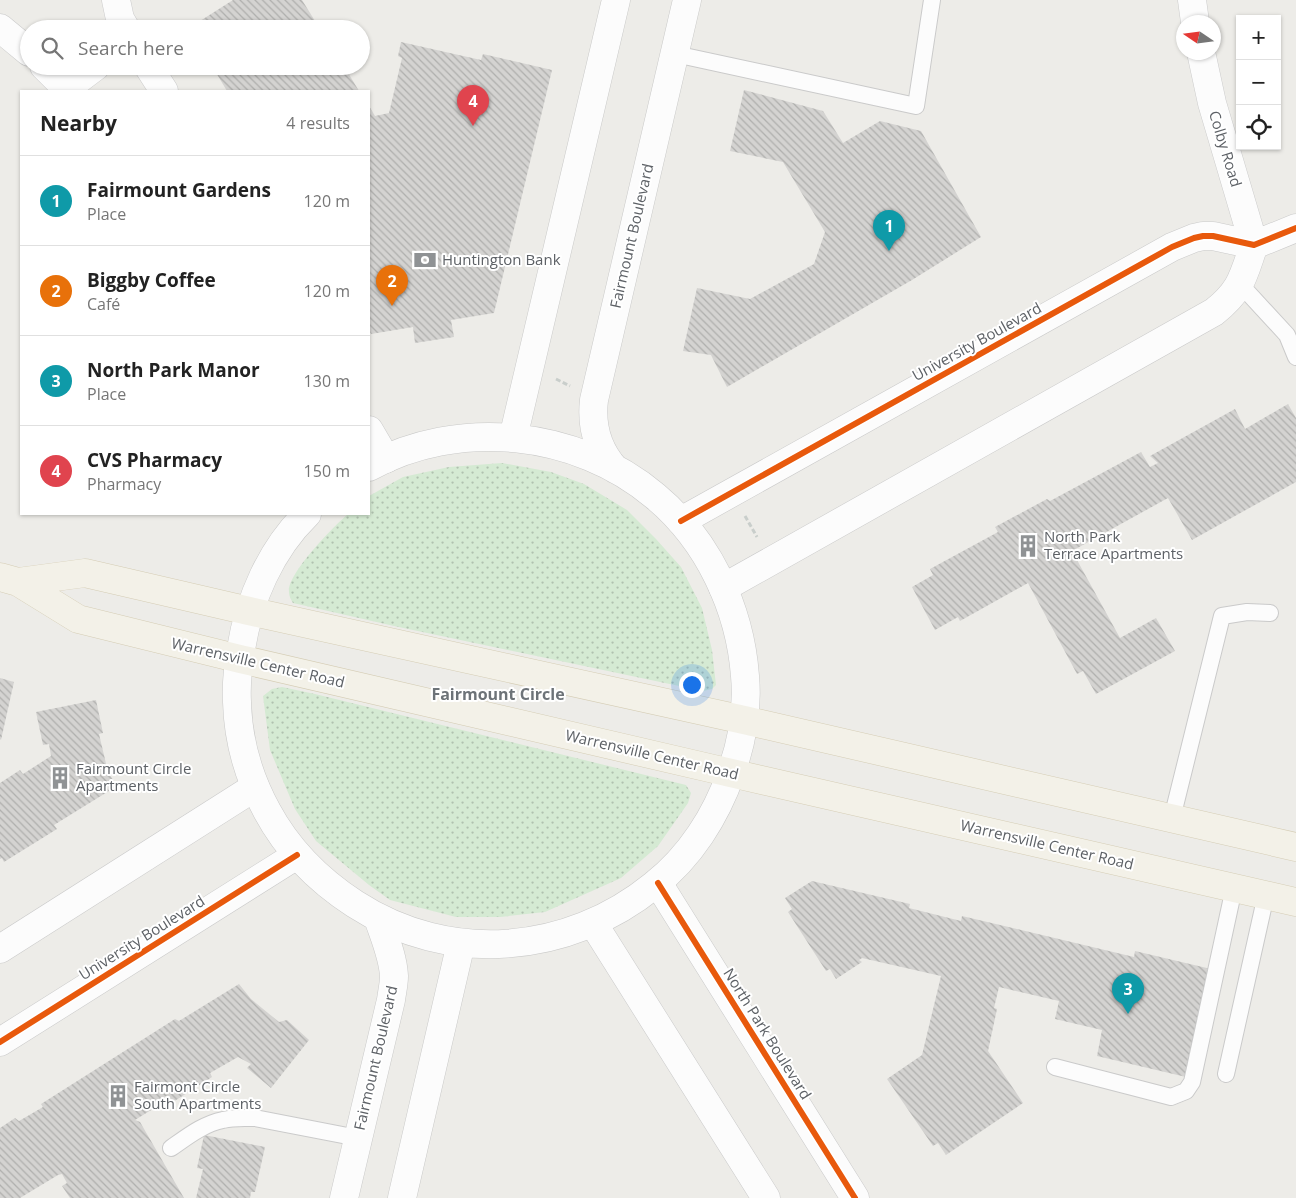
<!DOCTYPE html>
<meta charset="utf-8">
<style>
body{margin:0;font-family:"Open Sans",sans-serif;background:#f6f6f6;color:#222}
.controls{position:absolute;right:15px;top:15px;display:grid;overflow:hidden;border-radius:0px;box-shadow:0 1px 4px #0004}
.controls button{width:45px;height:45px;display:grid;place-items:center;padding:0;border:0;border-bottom:1px solid #e0e0e0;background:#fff;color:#222;font:25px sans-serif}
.compass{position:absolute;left:1176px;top:15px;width:45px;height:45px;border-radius:50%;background:#fff;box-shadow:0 1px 4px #0004;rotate:283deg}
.you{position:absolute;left:691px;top:684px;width:18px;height:18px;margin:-12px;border:4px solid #fff;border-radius:50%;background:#1a73e8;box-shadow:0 0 0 8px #1a73e833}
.badge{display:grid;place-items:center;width:32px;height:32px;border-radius:50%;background:#0b8043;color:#fff;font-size:16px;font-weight:700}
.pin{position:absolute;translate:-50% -41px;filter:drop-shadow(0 1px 2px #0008)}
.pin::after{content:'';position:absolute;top:26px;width:18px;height:15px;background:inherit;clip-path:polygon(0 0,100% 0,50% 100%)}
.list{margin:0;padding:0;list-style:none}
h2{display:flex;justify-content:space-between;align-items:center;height:65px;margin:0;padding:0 20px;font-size:21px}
h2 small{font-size:16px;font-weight:400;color:#767676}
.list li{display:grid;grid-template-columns:32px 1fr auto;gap:15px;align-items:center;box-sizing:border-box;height:90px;padding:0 20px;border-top:1px solid #e0e0e0}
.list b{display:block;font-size:19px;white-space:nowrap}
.list p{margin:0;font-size:16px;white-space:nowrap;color:#767676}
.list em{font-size:16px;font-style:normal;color:#767676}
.icon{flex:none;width:28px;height:28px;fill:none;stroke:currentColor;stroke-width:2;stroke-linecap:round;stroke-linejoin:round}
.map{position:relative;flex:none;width:1296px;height:1198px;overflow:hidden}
.search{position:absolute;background:#fff;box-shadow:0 1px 4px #0004;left:20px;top:20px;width:350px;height:55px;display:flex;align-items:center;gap:12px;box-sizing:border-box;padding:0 18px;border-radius:28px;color:#767676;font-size:19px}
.panel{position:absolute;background:#fff;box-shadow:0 1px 4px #0004;left:20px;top:90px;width:350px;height:425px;border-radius:0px}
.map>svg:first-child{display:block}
.grass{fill:url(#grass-dots)}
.building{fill:url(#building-back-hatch)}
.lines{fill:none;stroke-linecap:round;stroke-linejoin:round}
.lane-casing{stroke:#cacaca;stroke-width:18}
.street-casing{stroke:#cacaca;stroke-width:29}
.secondary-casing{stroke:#c9c9c8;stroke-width:29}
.primary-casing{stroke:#d5cdb5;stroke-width:29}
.path{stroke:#c9cecb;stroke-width:3;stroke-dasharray:5 2.5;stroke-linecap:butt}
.lane{stroke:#fcfcfc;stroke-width:16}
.street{stroke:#fcfcfc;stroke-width:28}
.secondary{stroke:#fcfcfc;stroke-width:28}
.primary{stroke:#f3f1e8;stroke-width:28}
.cycleway-casing{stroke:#fff;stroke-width:9}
.cycleway{stroke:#e8590c;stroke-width:6}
.labels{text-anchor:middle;stroke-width:4;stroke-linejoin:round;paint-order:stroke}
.street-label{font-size:15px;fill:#5d6166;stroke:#fff}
.poi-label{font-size:15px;fill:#5d6166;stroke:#fff;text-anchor:start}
.neighbourhood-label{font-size:16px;font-weight:bold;fill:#6d7378;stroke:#fff}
</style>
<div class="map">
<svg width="1296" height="1198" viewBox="0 0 1296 1198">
<defs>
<pattern id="grass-dots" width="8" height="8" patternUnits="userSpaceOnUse" patternTransform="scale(1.25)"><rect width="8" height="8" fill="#d5ead3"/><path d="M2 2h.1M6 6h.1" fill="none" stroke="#b0c1af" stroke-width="1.8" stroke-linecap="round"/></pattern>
<pattern id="building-back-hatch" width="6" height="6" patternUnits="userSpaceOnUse" patternTransform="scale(1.25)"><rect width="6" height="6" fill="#d4d3d1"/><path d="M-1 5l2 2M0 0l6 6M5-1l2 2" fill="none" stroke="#afafad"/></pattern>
</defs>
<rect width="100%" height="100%" fill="#edece8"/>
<path class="grass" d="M502,463L551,472L584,484L627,510L656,539L681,567L702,608L712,650L716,685L712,689L703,691L394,626L293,603C291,600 289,596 289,592C287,574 334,526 348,514H369V496L403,477L449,467Z
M282,687L315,694L686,785L691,793L688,803L658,846L621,878L545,912L500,917H456L390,900L369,885L316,841L295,809L270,750L263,696L272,689Z"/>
<path class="building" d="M233,0H302L320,29H189V28Z
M401,42L481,60L483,54L552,70L494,313L451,320L454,337L415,343L413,327L371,334L369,330V106L375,116L389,113L402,58L398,56Z
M212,66H344L359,91H227Z
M744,90L823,111L843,143L880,121L921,131L981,237L912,280L727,387L711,355L683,351L697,288L750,299L814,264L825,232L783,162L730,151Z
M1288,404L1296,418V482L1192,540L1168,498L1072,551L1120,638L1156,618L1175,651L1096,694L1083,671L1077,674L1028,583L960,621L958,617L935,630L912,587L933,575L930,569L998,532L995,527L1047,499L1050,501L1141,452L1150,467L1158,463L1150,456L1235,409L1245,429Z
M0,678L14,682L1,740L0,739Z
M96,700L103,733L99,734L108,772L117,786L54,825L57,829L4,862L2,858L0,859V783L20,770L23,774L51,756L49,744L43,745L36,712Z
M812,881L910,904L909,908L961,921L962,916L1134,957L1135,951L1211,969L1186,1077L1097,1056L1102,1030L1055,1019L1059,1001L999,987L994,1008L997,1009L988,1051L1023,1103L946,1155L938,1143L933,1146L887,1079L922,1055L941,976L862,958L859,960L862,962L836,979L830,969L826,971L788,912L792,909L785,898Z
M239,984L251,999L279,1022L287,1020L309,1040L271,1088L247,1068L251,1064L238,1057L210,1073L212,1077L159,1111L156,1107L135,1120L140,1122L184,1198H70L62,1186L67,1183L62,1174L58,1175L20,1198H0V1128L15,1118L19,1121L43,1107L41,1104L175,1019L179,1021Z
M204,1135L265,1147L255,1192H251L250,1198H196L203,1169L197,1168Z"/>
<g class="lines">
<defs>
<path id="lane" d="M675,54L916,106L932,0
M1240,284L1287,335L1296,357
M1172,818L1222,616L1247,612L1270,613
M1055,1067L1171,1097L1186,1091L1192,1082L1234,888
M1226,1074L1266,895
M171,1148C187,1137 203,1124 223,1120C233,1117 245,1118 255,1118L358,1138"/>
<path id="street" d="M116,0L120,19L126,29
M1192,0L1195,22
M0,28L29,52
M1201,52L1212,103L1254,245
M44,66L69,91
M148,66L164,91
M67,88L96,66
M369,430L386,459
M681,521L1172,247L1194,238L1203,236H1213L1254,245L1296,228
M723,588L1214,312C1242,290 1243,276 1254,245
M658,883L855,1198
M593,923L766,1198
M0,949L255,787
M0,1042L297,855"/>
<path id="secondary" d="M513,438L616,0
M615,469C598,450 591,426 594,400L687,0
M307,514C271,549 249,599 241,649C238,666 236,684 237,702C238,740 249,778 267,811C288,850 318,880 355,904C449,965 568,955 654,885C690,857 716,816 731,773C742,742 748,709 745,676C740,608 708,540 655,496C577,430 458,418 369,467
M344,1198L391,1000C392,992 394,984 394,976C393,956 384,936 378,918
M402,1198L461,943"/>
<path id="primary" d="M0,577L18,582L78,619L240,659L731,773L1296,902
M18,582L85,573L249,611L744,720L1296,847"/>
</defs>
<use href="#lane" class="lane-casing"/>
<use href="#street" class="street-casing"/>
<use href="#secondary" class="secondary-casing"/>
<use href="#primary" class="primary-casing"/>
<path class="path" d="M556,379L570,386
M745,516L757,537"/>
<use href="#lane" class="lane"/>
<use href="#street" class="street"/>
<use href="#secondary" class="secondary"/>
<use href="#primary" class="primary"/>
<defs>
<path id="cycleway" d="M681,521L1172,247L1194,238L1203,236H1213L1254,245L1296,228
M658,883L855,1198
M0,1042L297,855"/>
</defs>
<use href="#cycleway" class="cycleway-casing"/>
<use href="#cycleway" class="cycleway"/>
</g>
<defs>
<symbol id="bank-bare" viewBox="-9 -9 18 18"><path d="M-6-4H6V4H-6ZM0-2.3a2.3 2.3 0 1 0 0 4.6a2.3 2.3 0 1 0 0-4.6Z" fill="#8f9294" stroke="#fff" stroke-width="2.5" paint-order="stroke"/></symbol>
<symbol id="building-bare" viewBox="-9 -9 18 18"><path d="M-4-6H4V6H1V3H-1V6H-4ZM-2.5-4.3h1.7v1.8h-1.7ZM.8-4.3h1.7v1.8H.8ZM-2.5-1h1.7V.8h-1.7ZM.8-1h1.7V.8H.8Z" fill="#8f9294" stroke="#fff" stroke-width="2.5" paint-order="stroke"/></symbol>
</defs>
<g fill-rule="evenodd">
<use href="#bank-bare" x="409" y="244" width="32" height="32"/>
<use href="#building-bare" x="1012" y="530" width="32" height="32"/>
<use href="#building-bare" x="44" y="762" width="32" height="32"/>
<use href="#building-bare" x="102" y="1080" width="32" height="32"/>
</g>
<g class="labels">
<g class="street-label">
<text transform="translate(1225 149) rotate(73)" y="5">Colby Road</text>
<text transform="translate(632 236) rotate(-77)" y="5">Fairmount Boulevard</text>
<text transform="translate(977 342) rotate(-29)" y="5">University Boulevard</text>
<text transform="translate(258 663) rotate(13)" y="5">Warrensville Center Road</text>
<text transform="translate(652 755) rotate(13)" y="5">Warrensville Center Road</text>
<text transform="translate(1047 845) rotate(13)" y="5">Warrensville Center Road</text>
<text transform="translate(142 938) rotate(-32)" y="5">University Boulevard</text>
<text transform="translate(767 1034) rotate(58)" y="5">North Park Boulevard</text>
<text transform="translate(376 1058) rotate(-77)" y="5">Fairmount Boulevard</text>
</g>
<g class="poi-label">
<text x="442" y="265">Huntington Bank</text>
<text x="1044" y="542">North Park<tspan x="1044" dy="17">Terrace Apartments</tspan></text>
<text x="76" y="774">Fairmount Circle<tspan x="76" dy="17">Apartments</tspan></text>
<text x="134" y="1092">Fairmont Circle<tspan x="134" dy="17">South Apartments</tspan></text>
</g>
<g class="neighbourhood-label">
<text x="498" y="700">Fairmount Circle</text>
</g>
</g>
</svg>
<div class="controls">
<button>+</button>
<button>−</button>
<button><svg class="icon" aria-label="locate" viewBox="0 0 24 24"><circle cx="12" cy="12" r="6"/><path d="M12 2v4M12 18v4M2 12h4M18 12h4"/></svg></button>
</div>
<svg class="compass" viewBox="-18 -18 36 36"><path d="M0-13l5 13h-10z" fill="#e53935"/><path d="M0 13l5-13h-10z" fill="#767676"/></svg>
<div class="you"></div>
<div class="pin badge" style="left:889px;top:251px;background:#0f9aa8">1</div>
<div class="pin badge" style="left:392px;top:306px;background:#e8710a">2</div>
<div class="pin badge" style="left:1128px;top:1014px;background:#0f9aa8">3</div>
<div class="pin badge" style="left:473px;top:126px;background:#e0444e">4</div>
<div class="search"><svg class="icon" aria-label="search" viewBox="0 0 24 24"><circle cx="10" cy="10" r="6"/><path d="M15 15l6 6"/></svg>Search here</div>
<section class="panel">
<h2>Nearby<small>4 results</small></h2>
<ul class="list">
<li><span class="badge" style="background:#0f9aa8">1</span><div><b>Fairmount Gardens</b><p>Place</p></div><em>120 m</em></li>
<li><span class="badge" style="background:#e8710a">2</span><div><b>Biggby Coffee</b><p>Café</p></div><em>120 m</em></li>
<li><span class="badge" style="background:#0f9aa8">3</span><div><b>North Park Manor</b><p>Place</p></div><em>130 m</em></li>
<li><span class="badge" style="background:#e0444e">4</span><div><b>CVS Pharmacy</b><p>Pharmacy</p></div><em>150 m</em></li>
</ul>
</section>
</div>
